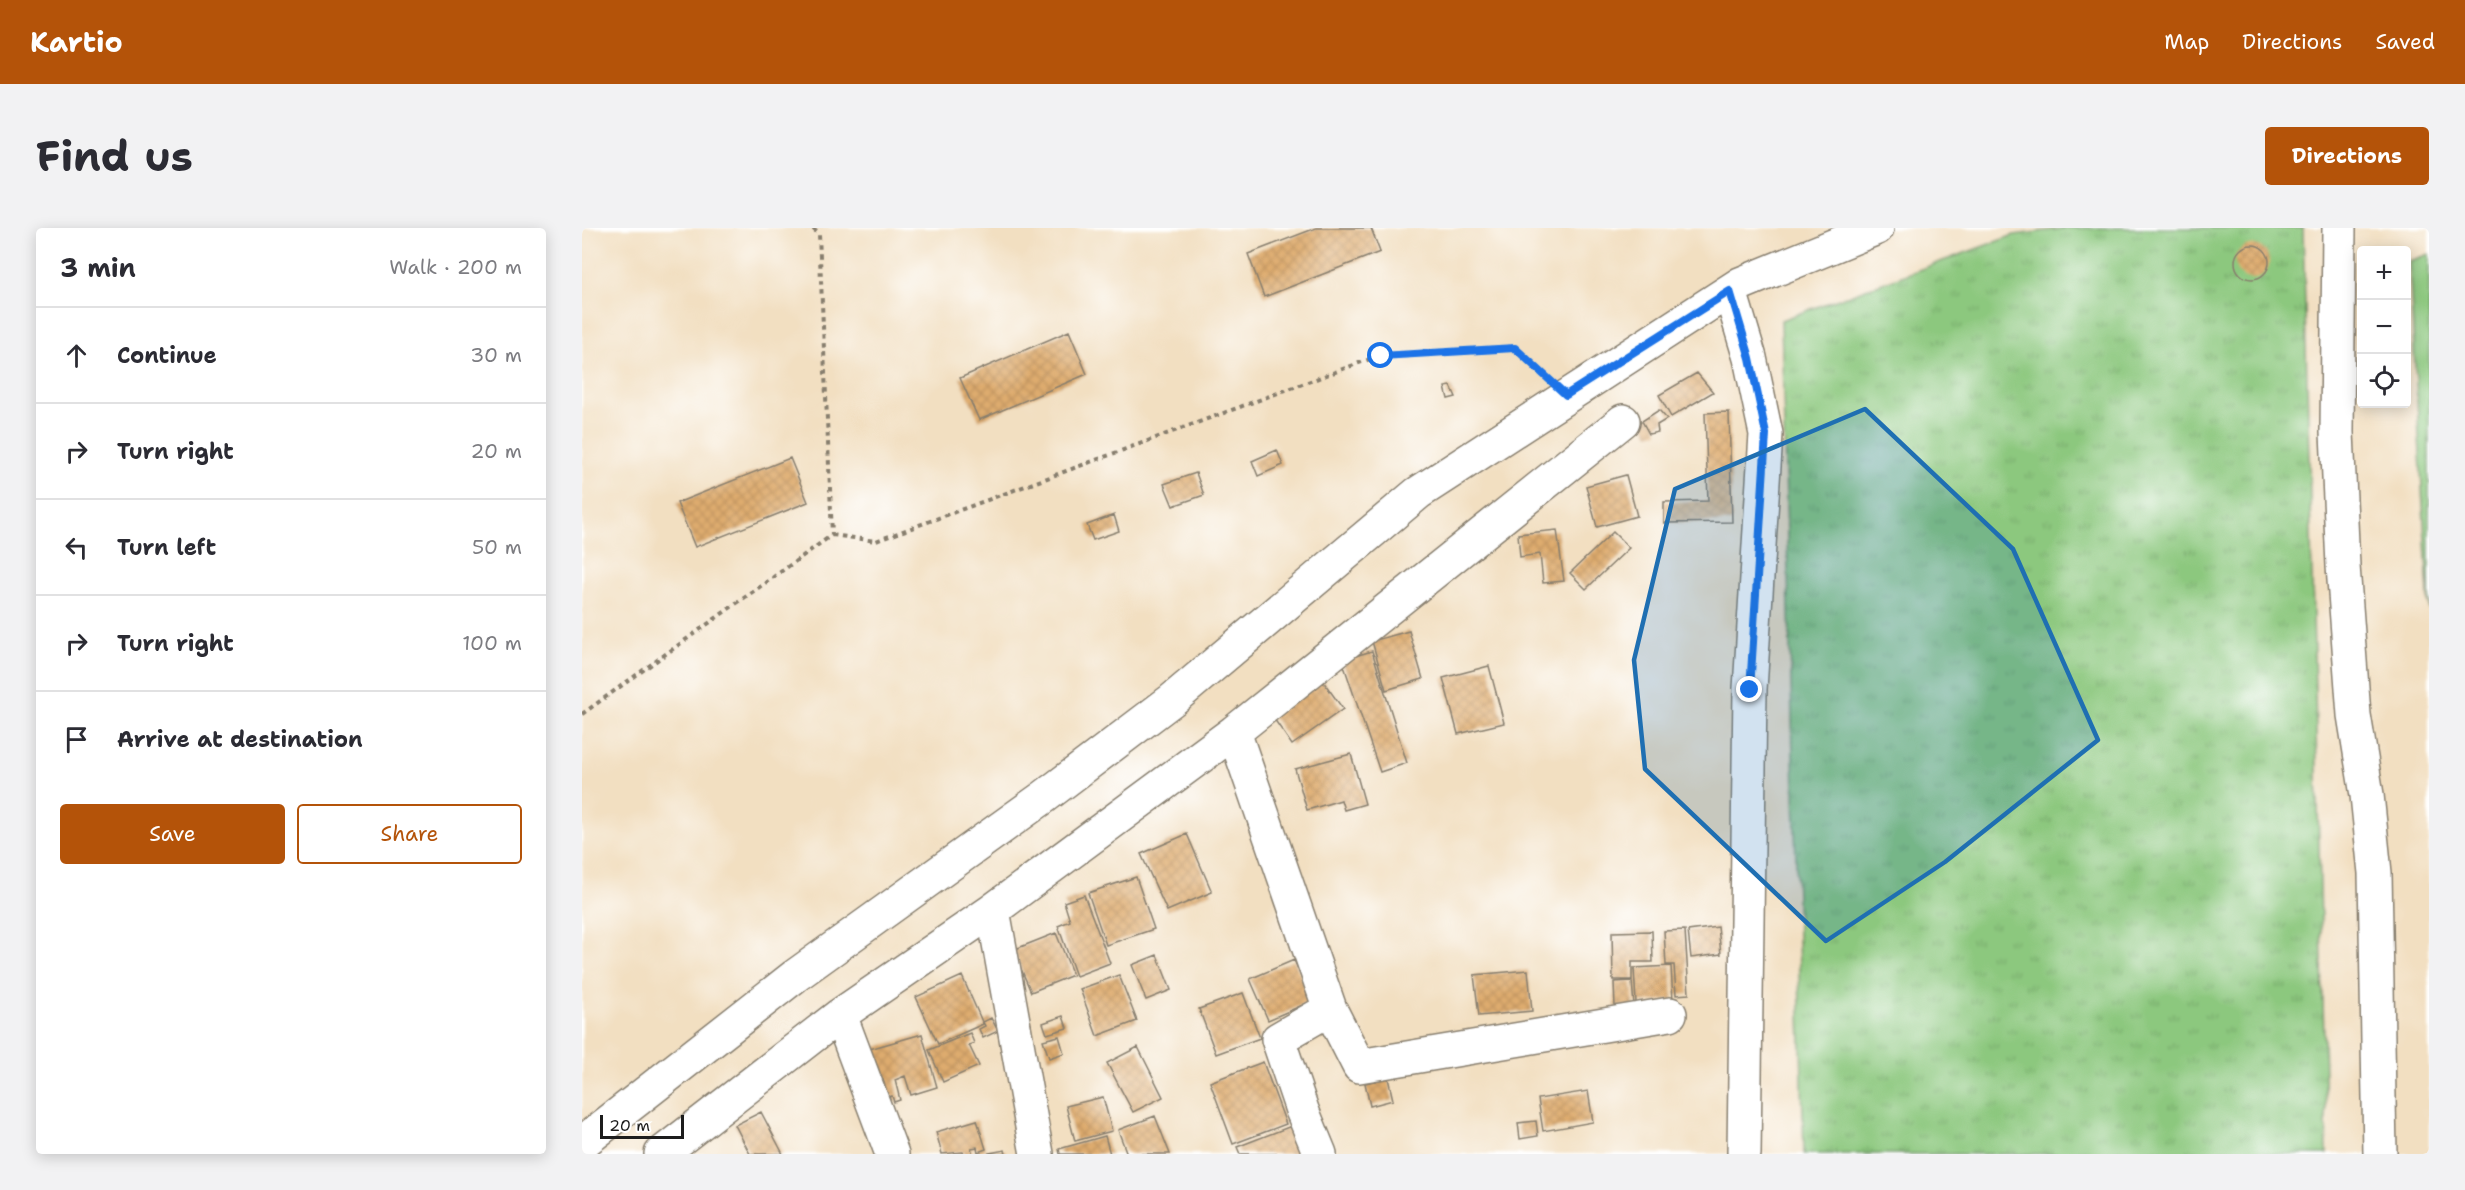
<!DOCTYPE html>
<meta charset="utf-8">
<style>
body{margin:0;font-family:"Shantell Sans",sans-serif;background:#f2f2f3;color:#2b2b33}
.controls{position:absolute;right:18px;top:18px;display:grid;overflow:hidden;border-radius:6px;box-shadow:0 3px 15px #0003}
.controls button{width:54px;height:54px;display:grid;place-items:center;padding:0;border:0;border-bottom:2px solid #e1e1e2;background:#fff;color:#2b2b33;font:30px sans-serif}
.scale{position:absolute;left:18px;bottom:15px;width:84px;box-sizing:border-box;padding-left:6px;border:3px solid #1c1c1c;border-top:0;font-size:16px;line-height:21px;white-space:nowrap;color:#1c1c1c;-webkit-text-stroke:4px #fff;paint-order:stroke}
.stop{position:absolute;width:18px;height:18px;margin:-14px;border:4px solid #1a73e8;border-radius:50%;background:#fff}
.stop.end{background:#1a73e8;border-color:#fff;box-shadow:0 2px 6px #0008}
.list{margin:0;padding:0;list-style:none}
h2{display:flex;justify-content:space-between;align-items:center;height:78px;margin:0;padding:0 24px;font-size:26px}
h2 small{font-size:20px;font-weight:400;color:#7c7c81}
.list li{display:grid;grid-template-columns:39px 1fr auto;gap:18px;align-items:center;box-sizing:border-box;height:96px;padding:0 24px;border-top:2px solid #e1e1e2}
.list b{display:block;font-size:22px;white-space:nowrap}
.list em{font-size:20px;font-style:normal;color:#7c7c81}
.actions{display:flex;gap:12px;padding:18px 24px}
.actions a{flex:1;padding:14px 0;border:2px solid #b45309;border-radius:6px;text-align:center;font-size:21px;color:#b45309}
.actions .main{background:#b45309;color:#fff}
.icon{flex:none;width:33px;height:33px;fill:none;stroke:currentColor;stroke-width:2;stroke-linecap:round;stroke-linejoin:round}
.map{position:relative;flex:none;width:1847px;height:926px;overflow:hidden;border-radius:6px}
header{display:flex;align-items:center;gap:36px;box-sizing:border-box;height:84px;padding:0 30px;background:#b45309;color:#fff}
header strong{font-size:28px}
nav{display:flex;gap:33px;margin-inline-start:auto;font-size:21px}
.intro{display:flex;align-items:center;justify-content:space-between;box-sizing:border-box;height:144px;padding:0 36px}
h1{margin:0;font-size:42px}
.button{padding:15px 27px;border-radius:6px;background:#b45309;color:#fff;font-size:21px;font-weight:700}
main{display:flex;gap:36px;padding:0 36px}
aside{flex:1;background:#fff;border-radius:6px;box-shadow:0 3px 15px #0003}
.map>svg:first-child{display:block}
.grass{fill:url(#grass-tufts);stroke:#54724d;stroke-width:1.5}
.pitch{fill:#8cc87e;stroke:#54724d;stroke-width:1.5}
.building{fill:url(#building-cross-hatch)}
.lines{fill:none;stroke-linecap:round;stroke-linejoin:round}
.minor-casing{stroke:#877e6e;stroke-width:36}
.path{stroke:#877e6e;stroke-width:4;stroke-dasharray:4.5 4.5;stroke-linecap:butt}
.minor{stroke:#fff;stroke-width:33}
.route{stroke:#1a73e8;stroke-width:8}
.marked{fill:#1f6fb2;fill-opacity:0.2;stroke:#1f6fb2;stroke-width:4.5;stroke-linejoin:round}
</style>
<header>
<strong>Kartio</strong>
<nav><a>Map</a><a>Directions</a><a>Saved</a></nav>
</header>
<div class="intro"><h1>Find us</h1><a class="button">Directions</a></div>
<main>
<aside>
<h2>3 min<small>Walk · 200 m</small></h2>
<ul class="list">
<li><svg class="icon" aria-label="ahead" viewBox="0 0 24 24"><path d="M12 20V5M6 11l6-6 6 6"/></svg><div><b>Continue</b></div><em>30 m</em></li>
<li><svg class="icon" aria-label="right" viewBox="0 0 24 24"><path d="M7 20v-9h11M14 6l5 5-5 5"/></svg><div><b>Turn right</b></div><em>20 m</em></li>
<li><svg class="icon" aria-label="left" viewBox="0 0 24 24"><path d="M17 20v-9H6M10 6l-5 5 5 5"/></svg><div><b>Turn left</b></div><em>50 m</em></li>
<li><svg class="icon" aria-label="right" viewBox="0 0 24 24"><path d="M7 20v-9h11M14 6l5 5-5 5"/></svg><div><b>Turn right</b></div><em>100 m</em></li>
<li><svg class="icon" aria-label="arrive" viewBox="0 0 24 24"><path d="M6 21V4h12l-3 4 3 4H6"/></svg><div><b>Arrive at destination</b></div></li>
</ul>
<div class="actions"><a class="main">Save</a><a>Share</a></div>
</aside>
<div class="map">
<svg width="1847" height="926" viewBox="0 0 1847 926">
<defs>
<pattern id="grass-tufts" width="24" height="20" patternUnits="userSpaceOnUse" patternTransform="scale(1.5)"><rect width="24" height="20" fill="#8cc87e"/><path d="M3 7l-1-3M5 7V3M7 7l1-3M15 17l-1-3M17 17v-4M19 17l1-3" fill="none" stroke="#78ab6c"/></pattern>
<pattern id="building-cross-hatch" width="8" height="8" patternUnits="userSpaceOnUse" patternTransform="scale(1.5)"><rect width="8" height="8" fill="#deac6e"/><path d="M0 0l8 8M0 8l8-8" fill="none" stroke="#be935f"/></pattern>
</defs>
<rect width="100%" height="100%" fill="#fff"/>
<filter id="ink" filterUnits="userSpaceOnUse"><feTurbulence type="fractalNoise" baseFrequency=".0167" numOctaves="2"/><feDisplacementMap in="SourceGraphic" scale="12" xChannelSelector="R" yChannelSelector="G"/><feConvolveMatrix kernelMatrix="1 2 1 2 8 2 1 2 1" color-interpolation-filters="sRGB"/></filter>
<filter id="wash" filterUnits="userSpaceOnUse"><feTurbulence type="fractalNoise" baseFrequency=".008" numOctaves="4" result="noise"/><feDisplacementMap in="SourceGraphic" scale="24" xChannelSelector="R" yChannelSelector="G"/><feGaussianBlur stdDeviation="1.35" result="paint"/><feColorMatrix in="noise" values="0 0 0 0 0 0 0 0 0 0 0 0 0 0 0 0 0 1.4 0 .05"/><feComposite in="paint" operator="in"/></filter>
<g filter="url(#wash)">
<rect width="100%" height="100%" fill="#f2dfc1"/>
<path class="grass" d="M1486,0H1721L1745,926H1222L1199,92L1432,7Z"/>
<path class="pitch" d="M1847,26V382L1827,33Z"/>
<g id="blocks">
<path class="building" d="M734,0H789L798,24L682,69L666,26Z
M1653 34a17 17 0 1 1 34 0a17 17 0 1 1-34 0Z
M487,103L505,146L397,192L378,150Z
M1115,145L1131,164L1089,189L1077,167Z
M869,158L874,169L866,171L863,159Z
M1077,182L1085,191L1075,197L1076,204L1067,206L1060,193Z
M1147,184L1150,294L1082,295V274L1126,273L1123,185Z
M695,222L701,237L676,248L670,233Z
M208,230L226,274L113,319L95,275Z
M614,245L622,267L591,278L582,256Z
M1044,247L1055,288L1015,299L1004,258Z
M532,287L537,303L511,312L505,297Z
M975,302L982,353L961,355L958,326L938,329L936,306Z
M1031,304L1047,320L1004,361L988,345Z
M827,403L841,451L804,462L790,413Z
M790,423L825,535L798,544L760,432Z
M907,438L922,495L876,506L861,450Z
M741,453L761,481L710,517L690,488Z
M769,526L783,576L762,582L759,572L725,582L713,541Z
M605,606L630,664L585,683L559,626Z
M554,649L572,701L524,717L506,665Z
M502,667L528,735L494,748L476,698L488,693L482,674Z
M1136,699L1139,726L1109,730L1106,703Z
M1103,702L1107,766L1094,767L1092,737H1084L1082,703Z
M1070,703L1071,734H1050V752H1031L1030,704Z
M474,705L491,747L449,764L431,722Z
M575,727L589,762L564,772L550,737Z
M712,732L730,773L686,792L668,751Z
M1089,738L1091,772L1054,775L1052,740Z
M946,742L950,783L897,788L892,747Z
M537,747L555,793L515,808L498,761Z
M380,748L401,796L356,816L334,769Z
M1050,753L1052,778L1033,779L1032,754Z
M661,765L678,810L634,826L617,781Z
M481,788L485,800L465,806L461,795Z
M409,790L416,803L401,810L397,801L403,798L401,794Z
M388,805L392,815L387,817L397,838L361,854L347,822Z
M340,806L355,859L329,867L323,848L313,852L318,872L312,874L310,868L307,869L305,865L301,852L293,855L284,822Z
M477,808L482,825L467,830L461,812Z
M556,819L581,869L551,884L525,835Z
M681,834L704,896L651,916L628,854Z
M806,850L811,872L788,878L783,855Z
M1006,863L1011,894L961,903L956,871Z
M521,869L530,903L493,913L484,878Z
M179,884L201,926H168L153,897Z
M573,888L588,926H545L536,902Z
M395,892L404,921L396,924L395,919L389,920L391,926H382L381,924L360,926L354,904Z
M954,893L956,908L938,911L936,895Z
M712,897L723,926H658L655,919Z
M523,908L528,926H478L477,921Z
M423,922L424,926H408L407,925Z"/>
</g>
</g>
<g filter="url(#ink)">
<use href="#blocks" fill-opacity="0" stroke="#877e6e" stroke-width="1.5"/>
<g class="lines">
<defs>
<path id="minor" d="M1757,0L1755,204L1761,338L1772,487L1785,567L1793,645L1798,926
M1148,63L1168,130L1184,206L1168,461L1162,926
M652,504L748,781L696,811L720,882L738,926
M411,682L455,926
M748,781L777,838L1088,786
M258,787L310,926
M0,915L213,748L462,569L590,472L836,265L1158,56L1295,0
M79,926L258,787L411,682L652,504L1041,193"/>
</defs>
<use href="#minor" class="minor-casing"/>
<path class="path" d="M250,307L294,313L799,127L933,120L964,148
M0,486L250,307L237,6L230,0"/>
<use href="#minor" class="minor"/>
</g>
</g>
<g class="lines" filter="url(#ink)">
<path class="route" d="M799,128L933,120L984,167L1148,63L1168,130L1184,206L1168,462"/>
</g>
<path class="marked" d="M1283,181L1431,321L1516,512L1363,634L1244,713L1063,541L1052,432L1093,261Z"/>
</svg>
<div class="controls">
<button>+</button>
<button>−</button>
<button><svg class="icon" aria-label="locate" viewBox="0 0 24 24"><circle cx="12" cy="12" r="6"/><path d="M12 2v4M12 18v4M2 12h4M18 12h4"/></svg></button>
</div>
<div class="scale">20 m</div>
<div class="stop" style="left:799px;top:128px"></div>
<div class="stop end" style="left:1168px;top:462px"></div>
</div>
</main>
